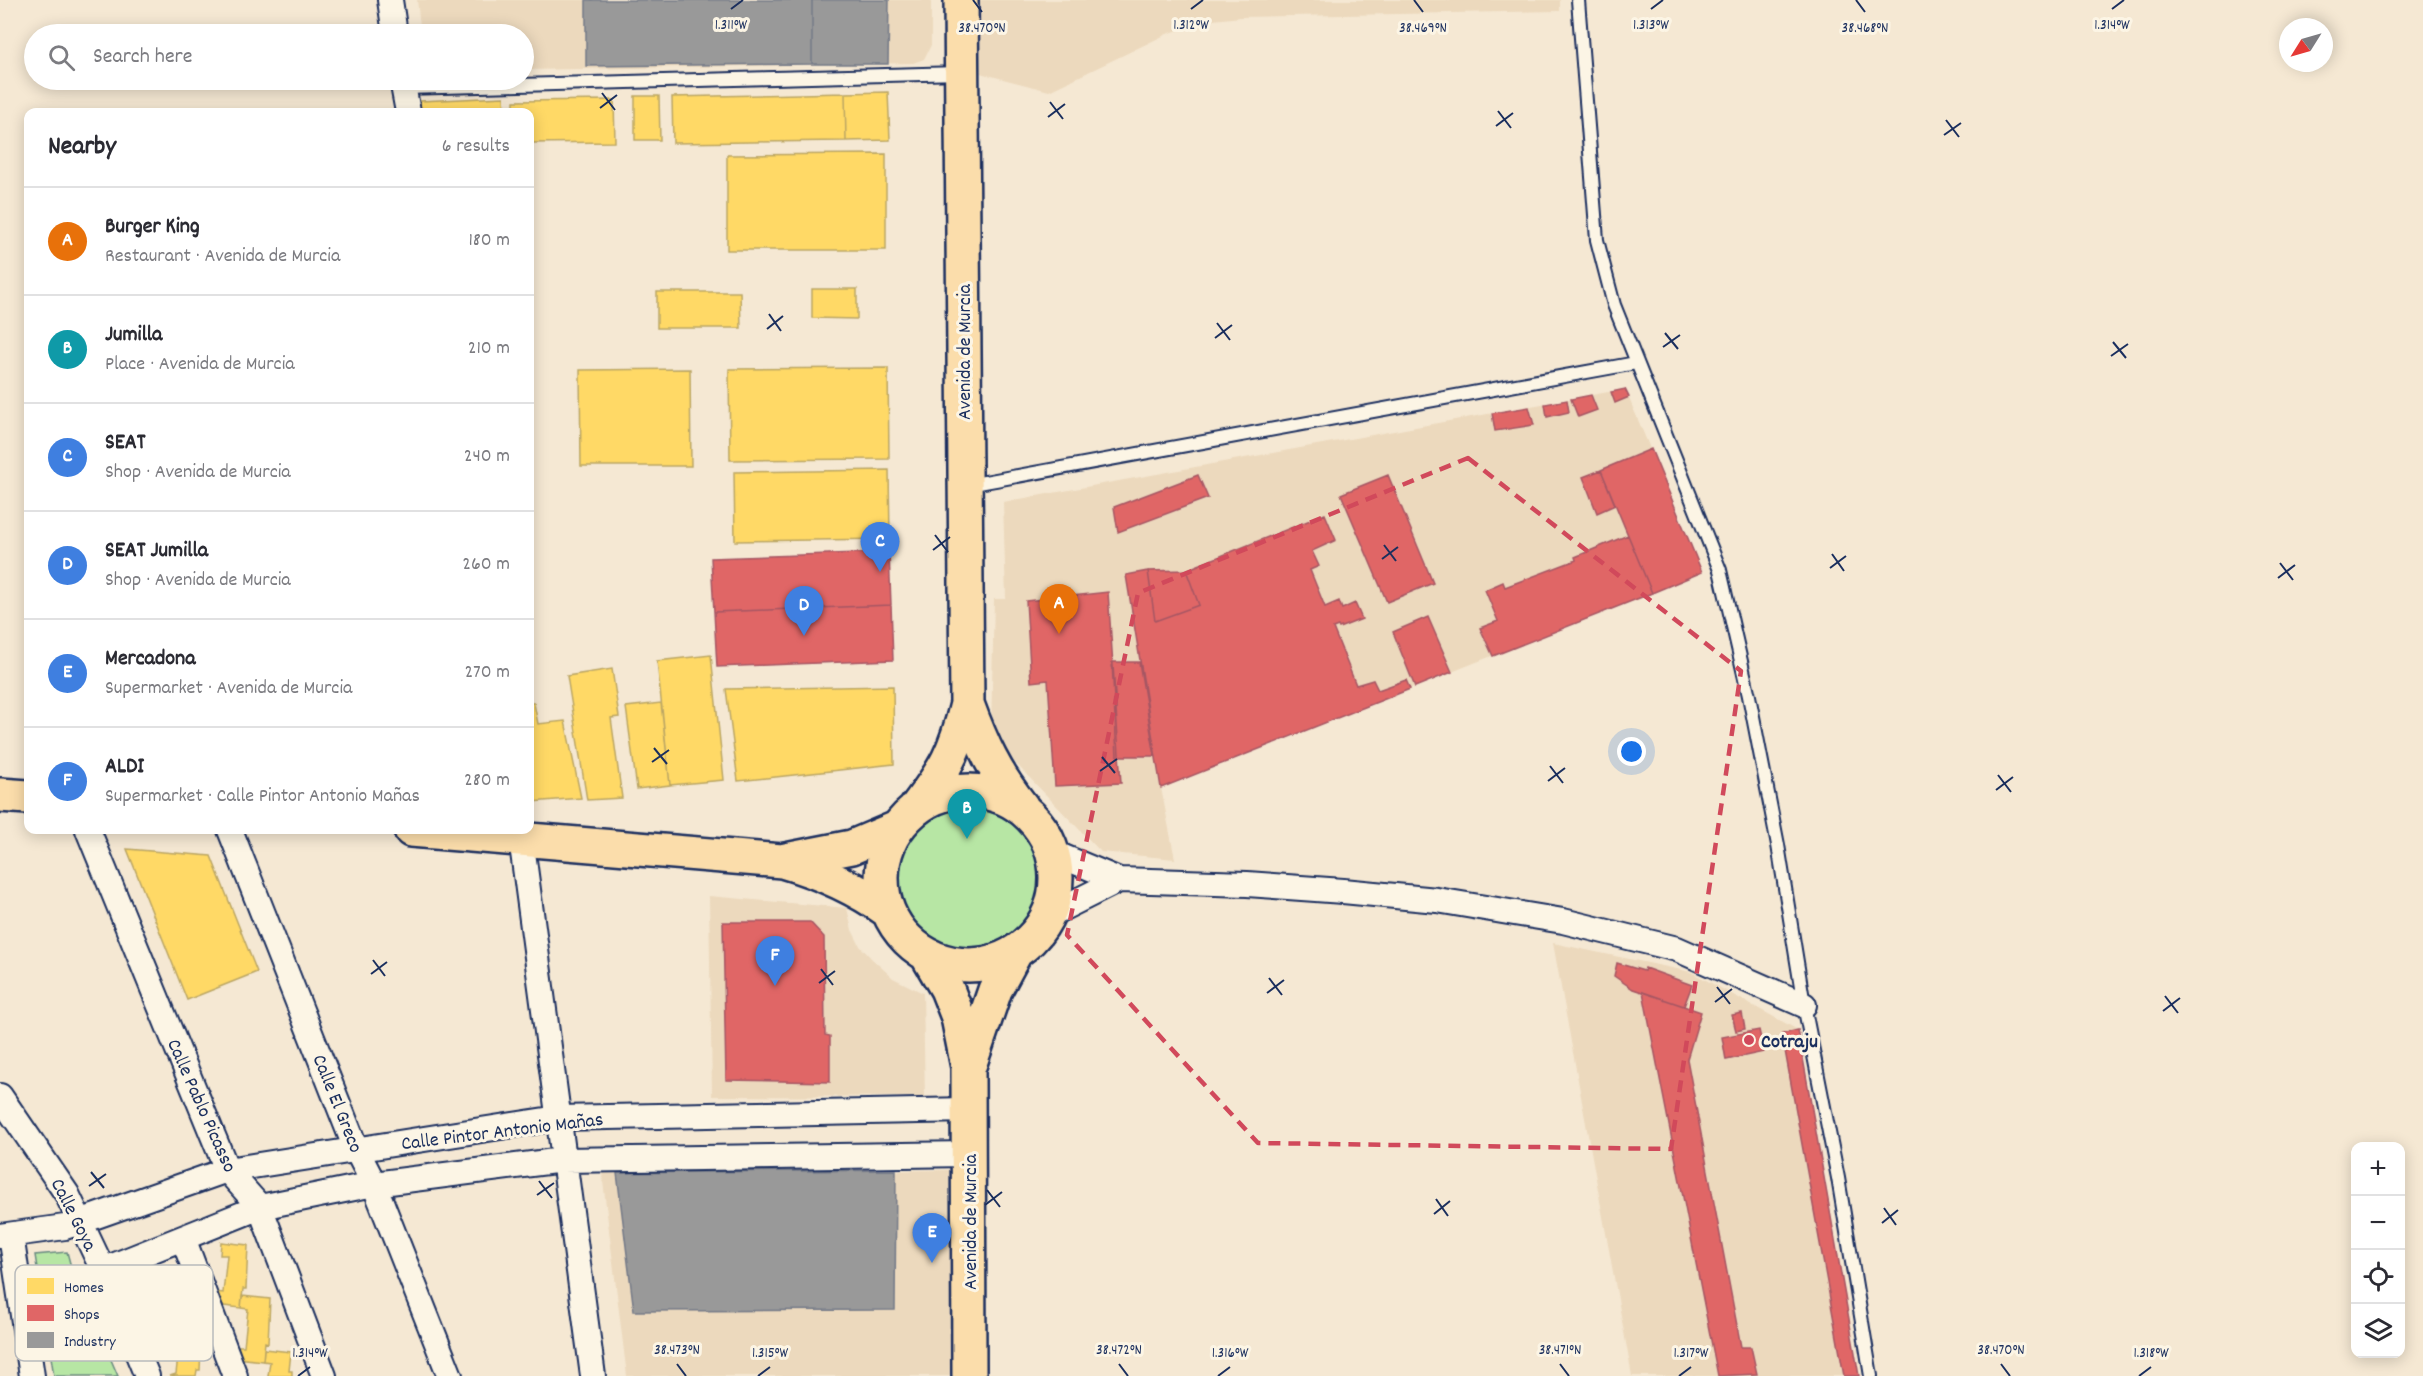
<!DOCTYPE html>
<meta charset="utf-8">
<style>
body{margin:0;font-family:Dekko,sans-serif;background:#f7f7f7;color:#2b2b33}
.controls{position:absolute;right:18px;bottom:18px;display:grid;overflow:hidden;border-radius:12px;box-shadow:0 3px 15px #0003}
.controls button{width:54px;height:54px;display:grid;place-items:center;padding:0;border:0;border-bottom:2px solid #e1e1e2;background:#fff;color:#2b2b33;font:30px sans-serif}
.compass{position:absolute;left:2279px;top:18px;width:54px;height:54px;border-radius:50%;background:#fff;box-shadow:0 3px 15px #0003;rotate:233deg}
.you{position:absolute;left:1632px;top:752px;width:21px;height:21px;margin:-15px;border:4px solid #fff;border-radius:50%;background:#1a73e8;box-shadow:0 0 0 9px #1a73e833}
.badge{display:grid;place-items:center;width:39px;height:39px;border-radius:50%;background:#0f766e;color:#fff;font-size:20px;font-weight:700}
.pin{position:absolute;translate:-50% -50px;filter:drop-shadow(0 2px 3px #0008)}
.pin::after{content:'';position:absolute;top:32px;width:21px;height:18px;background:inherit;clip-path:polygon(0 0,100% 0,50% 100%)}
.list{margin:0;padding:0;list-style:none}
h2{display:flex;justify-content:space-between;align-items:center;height:78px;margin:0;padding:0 24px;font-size:26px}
h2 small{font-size:20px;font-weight:400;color:#7c7c81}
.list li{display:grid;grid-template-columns:39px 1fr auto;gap:18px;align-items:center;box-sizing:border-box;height:108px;padding:0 24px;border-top:2px solid #e1e1e2}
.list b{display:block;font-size:22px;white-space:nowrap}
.list p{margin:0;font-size:20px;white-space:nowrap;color:#7c7c81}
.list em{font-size:20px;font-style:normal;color:#7c7c81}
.icon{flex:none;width:33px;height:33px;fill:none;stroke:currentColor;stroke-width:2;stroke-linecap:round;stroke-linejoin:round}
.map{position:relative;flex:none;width:2423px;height:1376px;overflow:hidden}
.search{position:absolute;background:#fff;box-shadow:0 3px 15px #0003;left:24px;top:24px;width:510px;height:66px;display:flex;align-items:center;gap:15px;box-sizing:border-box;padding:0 21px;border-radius:33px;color:#7c7c81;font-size:22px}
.panel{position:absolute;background:#fff;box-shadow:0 3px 15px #0003;left:24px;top:108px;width:510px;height:726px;border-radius:12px}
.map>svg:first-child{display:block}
.built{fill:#ecd9bd}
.green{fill:#b7e6a4;stroke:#698a81;stroke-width:1.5}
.homes{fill:#ffd966;stroke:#bba664;stroke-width:1.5}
.shops{fill:#e06666;stroke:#a55664;stroke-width:1.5}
.industry{fill:#999;stroke:#737987;stroke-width:1.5}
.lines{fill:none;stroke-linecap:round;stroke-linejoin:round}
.lane-casing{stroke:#1b2f5e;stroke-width:16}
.street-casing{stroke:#1b2f5e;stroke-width:28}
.primary-casing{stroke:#1b2f5e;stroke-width:38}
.lane{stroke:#fcf5e5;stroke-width:12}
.street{stroke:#fcf5e5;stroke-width:24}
.primary{stroke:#fbddab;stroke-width:33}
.marked{fill:none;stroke:#d1495b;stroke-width:4.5;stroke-dasharray:12 8;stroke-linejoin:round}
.ticks{fill:none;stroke:#1b2f5e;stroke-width:2}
.poi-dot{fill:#d1495b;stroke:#fcf5e5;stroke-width:2}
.labels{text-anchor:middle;stroke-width:6;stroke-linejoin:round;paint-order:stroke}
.street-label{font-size:20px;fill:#1b2f5e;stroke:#fcf5e5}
.poi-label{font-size:20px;font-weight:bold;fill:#1b2f5e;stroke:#fcf5e5;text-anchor:start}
.key{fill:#fcf5e5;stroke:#b8babc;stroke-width:1.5}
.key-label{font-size:16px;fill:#1b2f5e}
.ticks-label{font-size:15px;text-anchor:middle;fill:#1b2f5e;stroke:#fcf5e5;stroke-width:6;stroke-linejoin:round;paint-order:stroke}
</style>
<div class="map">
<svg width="2423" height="1376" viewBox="0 0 2423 1376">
<rect width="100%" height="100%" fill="#f5e8d3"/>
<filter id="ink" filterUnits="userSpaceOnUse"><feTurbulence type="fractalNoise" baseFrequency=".0167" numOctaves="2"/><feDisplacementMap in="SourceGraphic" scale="12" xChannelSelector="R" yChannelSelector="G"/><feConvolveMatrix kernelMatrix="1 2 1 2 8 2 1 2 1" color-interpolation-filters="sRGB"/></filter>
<g filter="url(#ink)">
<path class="built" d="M417,0H931V45L924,59L913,63L524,70V34H421Z
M979,0H1560V11L1241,17L1204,21L1167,34L1049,91L980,73Z
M1625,389L1702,572L1161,788L1175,859L1101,852L998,745L991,729L994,599H1006L1003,502Z
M709,896L847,908L852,930L860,946L872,959L893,978L923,993L925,1097L712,1096Z
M1553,943L1691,972L1798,1030L1860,1376H1632Z
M951,1170V1376H627L602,1173Z"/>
<path class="green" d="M898 877a72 72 0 1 1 144 0a72 72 0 1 1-144 0Z
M67,1252L71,1267L118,1376H54L35,1255Z"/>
<path class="homes" d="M888,92L890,140L846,141L845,93Z
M845,93L846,141L673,143L672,97Z
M635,96H659L660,140H635Z
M504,97L505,112H421L420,101Z
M614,100L615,142L530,143V112H514V101Z
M886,154V250H727V155Z
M812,289H857V319L812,318Z
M657,292H740L741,328H657Z
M888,368L889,459L730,460L729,369Z
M690,369L691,466H581L580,370Z
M889,470L890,539L735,541L734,472Z
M711,655L724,780L670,785L657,661Z
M612,669L619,717L611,718L622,798L587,800L567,676Z
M893,686L894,764L738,781L726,689Z
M530,703H534L538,724L565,721L581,798L531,802Z
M661,703L670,785L637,789L626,707Z
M127,849L211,856L257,972L187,1000Z
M221,1242L248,1245L246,1289H243L241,1308L215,1305L216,1292L223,1293L227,1255H220Z
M242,1296L270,1299L268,1343L265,1342L263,1361L237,1358L238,1346H244L248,1309L241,1308Z
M175,1323L202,1326L200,1370H197L196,1376H170L176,1374L180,1337L173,1336Z
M264,1349L291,1352L289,1371H292V1376H268L270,1362L263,1361Z"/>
<path class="shops" d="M1625,389L1629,397L1615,403L1611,392Z
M1591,395L1597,410L1578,417L1571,399Z
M1567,400L1569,412L1547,417L1545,404Z
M1529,407L1534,425L1495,431L1492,413Z
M1651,449L1702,572L1652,593L1601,470Z
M1601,470L1615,505L1597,513L1583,477Z
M1198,475L1208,498L1118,532L1114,507Z
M1388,475L1433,583L1387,602L1341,494Z
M1325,514L1336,540L1312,551L1319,566L1310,570L1325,607L1339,601L1342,609L1355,603L1362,619L1339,628L1338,626L1333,628L1356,685L1373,680L1378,690L1406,680L1410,689L1161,788L1126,575L1148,571L1155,621L1199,605L1186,570Z
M1628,535L1652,593L1493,656L1480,628L1498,621L1485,590L1503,582L1505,587L1576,560L1575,557Z
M889,552L891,605L714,612L711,558Z
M1186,570L1199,605L1155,621L1148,571Z
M1108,592L1121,783L1055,786L1048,680L1031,682L1026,601Z
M891,605L893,660L717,667L714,612Z
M1428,617L1452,672L1415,687L1393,632Z
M1112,662H1139L1155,756H1117Z
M723,922H810L824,937L825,1035L830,1036V1082L726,1080Z
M1617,963L1644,971L1645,968L1692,985L1684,1006L1633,989L1614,976Z
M1643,992L1701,1012L1687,1059L1741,1347H1751L1757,1374L1718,1376Z
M1742,1013L1745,1029L1736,1031L1732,1015Z
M1759,1030L1764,1052L1726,1060L1722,1037Z
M1798,1030L1859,1376H1844L1782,1034Z"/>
<path class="industry" d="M586,0H812V64L586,66Z
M812,0H889L888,64H812Z
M896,1170L895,1310L634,1311L617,1173Z"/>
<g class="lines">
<defs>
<path id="lane" d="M1578,0L1597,240L1614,305L1720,570L1749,696L1778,845L1804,1005L1838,1178L1871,1376
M404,88L960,73
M968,485L1636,363"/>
<path id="street" d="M390,0L395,34
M402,80L408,112
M88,830L227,1170L260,1207L324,1376
M230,830L356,1149L374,1184L450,1376
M520,830L593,1376
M1054,853L1119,880L1247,884L1343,891L1437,900L1563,921L1677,949L1804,1005
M1051,914L1119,880
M0,1096L67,1194L103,1270L147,1376
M11,1235L32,1376
M0,1236L65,1227L227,1170L558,1118L969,1110
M183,1238L235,1376
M103,1270L260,1207L374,1184L563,1160L968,1154"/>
<path id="primary" d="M967,704C982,745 995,773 1022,807
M882 878a87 87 0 1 1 174 0a87 87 0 1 1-174 0Z
M0,795L28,797
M916,808C946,768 955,753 967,704L961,0
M411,830L782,861C820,872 855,887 888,911
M786,860L852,847L897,828
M927,955L947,989L958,1017L968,1067L969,1376
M969,1066L995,990L1015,953"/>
</defs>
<use href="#lane" class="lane-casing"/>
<use href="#street" class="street-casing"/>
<use href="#primary" class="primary-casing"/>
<use href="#lane" class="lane"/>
<use href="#street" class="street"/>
<use href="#primary" class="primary"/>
</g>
</g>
<path class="marked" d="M1468,458L1741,671L1671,1149L1258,1143L1067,935L1138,593Z"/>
<path class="ticks" d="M973,0L982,12M1414,0L1423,12M1856,0L1865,12M731,9L743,0M1191,9L1203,0M1651,9L1663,0M2112,9L2124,0M602,93L615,110M1050,102L1063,119M600,108L617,95M1498,111L1511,128M1048,117L1065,104M1946,120L1959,137M1496,126L1513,113M1944,135L1961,123M769,314L781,331M1217,323L1230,340M767,329L783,316M1665,333L1678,349M1215,338L1232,325M2113,342L2126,358M1663,347L1680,335M2111,356L2128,344M935,535L948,552M1384,545L1396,561M933,550L950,537M1832,554L1844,571M1382,559L1398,547M2280,563L2293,580M1830,568L1846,556M2278,578L2295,565M654,748L667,764M1102,757L1115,773M652,762L669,750M1550,766L1563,783M1100,771L1117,759M1998,775L2011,792M1548,781L1565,768M1996,790L2013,777M373,960L385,976M821,969L833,985M371,974L387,962M1269,978L1282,995M819,983L835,971M1717,987L1730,1004M1267,993L1284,980M2165,996L2178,1013M1715,1002L1732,989M2163,1011L2180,998M91,1172L104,1188M539,1181L552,1198M89,1186L106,1174M987,1190L1000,1207M537,1195L554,1183M1436,1199L1448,1216M985,1205L1002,1192M1884,1208L1896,1225M1434,1214L1450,1201M1882,1223L1898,1210M677,1364L686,1376M1119,1364L1128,1376M1560,1364L1569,1376M2001,1364L2010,1376M298,1376L310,1367M758,1376L770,1367M1218,1376L1230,1367M1679,1376L1691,1367M2139,1376L2151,1367"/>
<circle class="poi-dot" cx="1749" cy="1040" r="6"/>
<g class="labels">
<g class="street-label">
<text transform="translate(963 352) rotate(-90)" y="7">Avenida de Murcia</text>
<text transform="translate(339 1103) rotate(68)" y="7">Calle El Greco</text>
<text transform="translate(203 1105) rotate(66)" y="7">Calle Pablo Picasso</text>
<text transform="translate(502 1130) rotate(-7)" y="7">Calle Pintor Antonio Mañas</text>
<text transform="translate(75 1214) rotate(63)" y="7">Calle Goya</text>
<text transform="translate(969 1222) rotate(-90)" y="7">Avenida de Murcia</text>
</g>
<g class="poi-label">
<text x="1761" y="1047">Cotraju</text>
</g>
</g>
<rect x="15" y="1265" width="198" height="96" rx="9" class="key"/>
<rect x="27" y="1278" width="27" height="16" fill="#ffd966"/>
<rect x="27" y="1305" width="27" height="16" fill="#e06666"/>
<rect x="27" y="1332" width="27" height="16" fill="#999"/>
<g class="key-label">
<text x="64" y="1292">Homes</text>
<text x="64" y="1319">Shops</text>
<text x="64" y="1346">Industry</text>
</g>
<g class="ticks-label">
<text x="731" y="29">1.311°W</text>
<text x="1191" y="29">1.312°W</text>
<text x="1651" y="29">1.313°W</text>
<text x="2112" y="29">1.314°W</text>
<text x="982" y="32">38.470°N</text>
<text x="1423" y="32">38.469°N</text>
<text x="1865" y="32">38.468°N</text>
<text x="677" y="1354">38.473°N</text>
<text x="1119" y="1354">38.472°N</text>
<text x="1560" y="1354">38.471°N</text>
<text x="2001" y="1354">38.470°N</text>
<text x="310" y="1357">1.314°W</text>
<text x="770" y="1357">1.315°W</text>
<text x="1230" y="1357">1.316°W</text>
<text x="1691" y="1357">1.317°W</text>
<text x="2151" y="1357">1.318°W</text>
</g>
</svg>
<div class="controls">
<button>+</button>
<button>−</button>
<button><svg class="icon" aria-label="locate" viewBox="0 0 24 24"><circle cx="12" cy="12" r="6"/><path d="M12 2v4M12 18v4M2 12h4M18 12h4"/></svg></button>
<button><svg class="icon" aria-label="layers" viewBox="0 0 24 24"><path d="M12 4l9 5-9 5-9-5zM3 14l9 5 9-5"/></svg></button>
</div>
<svg class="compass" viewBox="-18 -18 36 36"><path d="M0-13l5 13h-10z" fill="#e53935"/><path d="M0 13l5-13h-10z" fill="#7c7c81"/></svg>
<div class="you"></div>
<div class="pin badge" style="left:1059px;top:634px;background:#e8710a">A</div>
<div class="pin badge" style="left:967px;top:839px;background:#0f9aa8">B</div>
<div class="pin badge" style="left:880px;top:572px;background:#3f7fe0">C</div>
<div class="pin badge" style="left:804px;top:636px;background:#3f7fe0">D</div>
<div class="pin badge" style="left:932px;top:1263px;background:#3f7fe0">E</div>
<div class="pin badge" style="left:775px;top:986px;background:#3f7fe0">F</div>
<div class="search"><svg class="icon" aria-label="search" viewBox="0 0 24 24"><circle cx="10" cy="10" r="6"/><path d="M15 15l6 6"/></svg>Search here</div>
<section class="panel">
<h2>Nearby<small>6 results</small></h2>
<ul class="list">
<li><span class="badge" style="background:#e8710a">A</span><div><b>Burger King</b><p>Restaurant · Avenida de Murcia</p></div><em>180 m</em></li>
<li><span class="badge" style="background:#0f9aa8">B</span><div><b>Jumilla</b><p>Place · Avenida de Murcia</p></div><em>210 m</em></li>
<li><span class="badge" style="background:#3f7fe0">C</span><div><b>SEAT</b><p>Shop · Avenida de Murcia</p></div><em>240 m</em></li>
<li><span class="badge" style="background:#3f7fe0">D</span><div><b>SEAT Jumilla</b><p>Shop · Avenida de Murcia</p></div><em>260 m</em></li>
<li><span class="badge" style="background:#3f7fe0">E</span><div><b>Mercadona</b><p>Supermarket · Avenida de Murcia</p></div><em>270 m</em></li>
<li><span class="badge" style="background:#3f7fe0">F</span><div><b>ALDI</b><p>Supermarket · Calle Pintor Antonio Mañas</p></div><em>280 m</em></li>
</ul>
</section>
</div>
